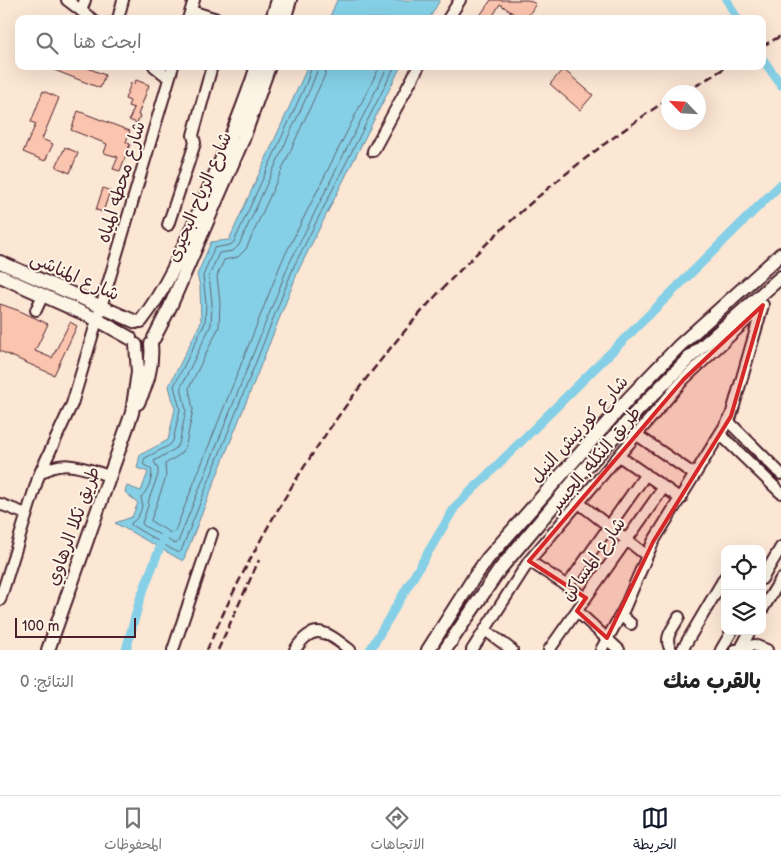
<!DOCTYPE html>
<html lang="ar">
<meta charset="utf-8">
<style>
body{margin:0;font-family:"Balsamiq Sans","Playpen Sans Arabic",sans-serif;background:#f6f6f6;color:#222;direction:rtl}
.controls{position:absolute;right:15px;bottom:15px;display:grid;overflow:hidden;border-radius:10px;box-shadow:0 5px 20px #0002}
.controls button{width:45px;height:45px;display:grid;place-items:center;padding:0;border:0;border-bottom:1px solid #e0e0e0;background:#fff;color:#222;font:25px sans-serif}
.compass{position:absolute;left:661px;top:85px;width:45px;height:45px;border-radius:50%;background:#fff;box-shadow:0 5px 20px #0002;rotate:295deg}
.scale{position:absolute;left:15px;bottom:12px;width:121px;box-sizing:border-box;padding-left:5px;border:2px solid #4a1f2b;border-top:0;font-size:14px;line-height:18px;white-space:nowrap;color:#4a1f2b;-webkit-text-stroke:4px #fcf5e5;paint-order:stroke}
.list{margin:0;padding:0;list-style:none}
h2{display:flex;justify-content:space-between;align-items:center;height:65px;margin:0;padding:0 20px;font-size:21px}
h2 small{font-size:16px;font-weight:400;color:#767676}
.icon{flex:none;width:28px;height:28px;fill:none;stroke:currentColor;stroke-width:2;stroke-linecap:round;stroke-linejoin:round}
.map{position:relative;flex:none;width:781px;height:650px;overflow:hidden;direction:ltr}
.search{position:absolute;background:#fff;box-shadow:0 5px 20px #0002;left:15px;right:15px;top:15px;height:55px;display:flex;align-items:center;gap:12px;box-sizing:border-box;padding:0 18px;border-radius:10px;color:#767676;font-size:19px}
.sheet{height:145px;background:#fff}
nav{display:flex;justify-content:space-around;align-items:center;box-sizing:border-box;height:70px;border-top:1px solid #e0e0e0;background:#fff;font-size:14px;color:#767676}
nav a{display:grid;justify-items:center;gap:2px}
nav .on{color:#111827}
.map>svg:first-child{display:block}
.water{fill:#85d0e6;stroke:#6d899b}
.lines{fill:none;stroke-linecap:round;stroke-linejoin:round}
.shore{stroke:#626676;stroke-width:1}
.canal{stroke:#85d0e6;stroke-width:9}
.building{fill:#fbc4ae;stroke:#4a1f2b}
.minor-casing{stroke:#4a1f2b;stroke-width:14}
.major-casing{stroke:#4a1f2b;stroke-width:16}
.minor{stroke:#fcf5e5;stroke-width:10}
.major{stroke:#fcf5e5;stroke-width:12}
.rail{stroke:#4a1f2b;stroke-width:2.5;stroke-dasharray:8 4;stroke-linecap:butt}
.marked{fill:#d62828;fill-opacity:0.2;stroke:#d62828;stroke-width:4;stroke-linejoin:round}
.labels{text-anchor:middle;stroke-width:4;stroke-linejoin:round;paint-order:stroke}
.street-label{font-size:18px;fill:#4a1f2b;stroke:#fcf5e5}
</style>
<div class="map">
<svg width="781" height="650" viewBox="0 0 781 650">
<rect width="100%" height="100%" fill="#fce6d4"/>
<filter id="ink" filterUnits="userSpaceOnUse"><feTurbulence type="fractalNoise" baseFrequency=".02" numOctaves="2"/><feDisplacementMap in="SourceGraphic" scale="10" xChannelSelector="R" yChannelSelector="G"/><feConvolveMatrix kernelMatrix="1 2 1 2 8 2 1 2 1" color-interpolation-filters="sRGB"/></filter>
<g filter="url(#ink)">
<path class="water" d="M337,0H440L429,19H329Z
M308,66H401L299,269L183,561L115,523L132,517L138,503L125,492L127,486L141,491L148,472L137,468L140,455L168,440L175,409L169,386L201,322L200,286L197,275L211,242L229,240Z"/>
<g class="lines">
<path class="shore" d="M312,66L306,84L234,242L230,245L214,248L203,276L206,303L205,323L174,386L180,409L173,441L170,445L145,458L143,463L144,465L151,469C154,477 147,492 141,497C144,506 140,518 131,523V525L178,553L181,551L294,266L395,66
M319,66L311,87L239,245L233,251L219,253L209,276L212,303L211,325L181,387L186,410L179,444L175,449L154,461L158,469V475L149,499L148,506L142,523L143,525L175,544L178,542L289,264L388,66
M326,66L325,75L318,90L246,249L238,257L224,260L217,276L220,303L219,327L189,388L193,410L186,444L181,454L165,464L166,477L151,520L152,522L171,533L175,531L282,261L380,66"/>
<path class="canal" d="M727,0L737,19
M762,58L781,85
M126,650L140,599L164,537
M370,650L455,507L781,184"/>
</g>
<path class="building" d="M491,0H528L536,4L526,19H521L500,4L491,19H488L481,14Z
M44,66H83L105,75L100,88Z
M563,69L593,95L580,110L550,84Z
M136,80L149,85L138,115L140,116L137,123L129,120L134,108L128,106L130,101L125,99L131,83L134,84Z
M43,91L59,98L42,139L53,144L45,161L23,152L36,124L31,122Z
M78,111L130,131L126,142L130,144L120,171L113,169L118,157L104,153L107,144L71,130Z
M65,147L78,153L70,173L56,167Z
M103,188L110,191L103,212L96,210Z
M0,304L20,311L48,324L35,351L52,358L70,322L77,326L54,375L0,351Z"/>
<g class="lines">
<defs>
<path id="minor" d="M67,0L92,19
M81,11L85,0
M191,11L217,19
M118,19L123,0
M188,19L194,0
M448,19L460,0
M154,66L169,78
M373,151L419,66
M168,225L195,143L193,135L212,66
M36,310L43,295
M728,421L781,474
M720,434L781,493
M637,435L695,475
M619,456L681,499
M40,474C63,457 85,469 110,476
M579,503L646,555
M0,504L26,514
M529,561L586,598
M762,579L781,547
M567,586L646,474
M0,600L39,475L72,404L173,66
M762,610L781,579
M577,611L619,650
M621,615L631,624
M485,630L512,650
M741,648L750,631
M173,650L212,534
M295,650C314,620 328,633 350,650
M472,650L529,561L684,379L763,305
M549,650L664,487
M601,650L624,609L653,542L731,416L763,305
M671,650C663,637 673,629 679,617
M682,650L725,577
M721,650L732,631
M735,650L754,645L767,650"/>
<path id="major" d="M272,19L278,0
M284,19L290,0
M0,262L136,322
M0,276L96,319L130,338
M141,321C169,285 185,244 203,202C223,157 242,113 257,66
M154,338L170,307L243,139L269,66
M138,403C148,384 153,365 151,344
M48,650L132,413L138,372L136,345
M428,650L473,579L488,558L629,398L679,346L781,254
M445,650L500,569L579,475L640,408L689,358L781,277"/>
</defs>
<use href="#minor" class="minor-casing"/>
<use href="#major" class="major-casing"/>
<use href="#minor" class="minor"/>
<use href="#major" class="major"/>
<path class="rail" d="M762,46L781,36
M686,92L728,66
M207,650C276,488 383,337 513,219C561,175 614,136 668,99
M218,650L259,560"/>
</g>
</g>
<path class="marked" d="M763,305L731,416L653,542L607,638L577,611L586,598L529,561L684,379Z"/>
<g class="labels">
<g class="street-label">
<text transform="translate(121 182) rotate(-73)" y="6">شارع محطه المياه</text>
<text transform="translate(199 197) rotate(-67)" y="6">شارع الرياح البحيرى</text>
<text transform="translate(75 276) rotate(24)" y="6">شارع المناشى</text>
<text transform="translate(579 429) rotate(-48)" y="6">شارع كورنيش النيل</text>
<text transform="translate(595 459) rotate(-50)" y="6">طريق النكله, الجسر</text>
<text transform="translate(73 526) rotate(-70)" y="6">طريق نكلا الرهاوي</text>
<text transform="translate(593 559) rotate(-55)" y="6">شارع المساكن</text>
</g>
</g>
</svg>
<div class="controls">
<button><svg class="icon" aria-label="locate" viewBox="0 0 24 24"><circle cx="12" cy="12" r="6"/><path d="M12 2v4M12 18v4M2 12h4M18 12h4"/></svg></button>
<button><svg class="icon" aria-label="layers" viewBox="0 0 24 24"><path d="M12 4l9 5-9 5-9-5zM3 14l9 5 9-5"/></svg></button>
</div>
<svg class="compass" viewBox="-18 -18 36 36"><path d="M0-13l5 13h-10z" fill="#e53935"/><path d="M0 13l5-13h-10z" fill="#767676"/></svg>
<div class="scale">100 m</div>
<div class="search"><svg class="icon" aria-label="search" viewBox="0 0 24 24"><circle cx="10" cy="10" r="6"/><path d="M15 15l6 6"/></svg>ابحث هنا</div>
</div>
<section class="sheet">
<h2>بالقرب منك<small>النتائج: 0</small></h2>
<ul class="list">
</ul>
</section>
<nav>
<a class="on"><svg class="icon" aria-label="map" viewBox="0 0 24 24"><path d="M3 6l6-2 6 2 6-2v14l-6 2-6-2-6 2zM9 4v14M15 6v14"/></svg>الخريطة</a>
<a><svg class="icon" aria-label="directions" viewBox="0 0 24 24"><path d="M12 3l9 9-9 9-9-9zM9 14v-3h6M13 9l2 2-2 2"/></svg>الاتجاهات</a>
<a><svg class="icon" aria-label="saved" viewBox="0 0 24 24"><path d="M7 4h10v16l-5-4-5 4z"/></svg>المحفوظات</a>
</nav>
